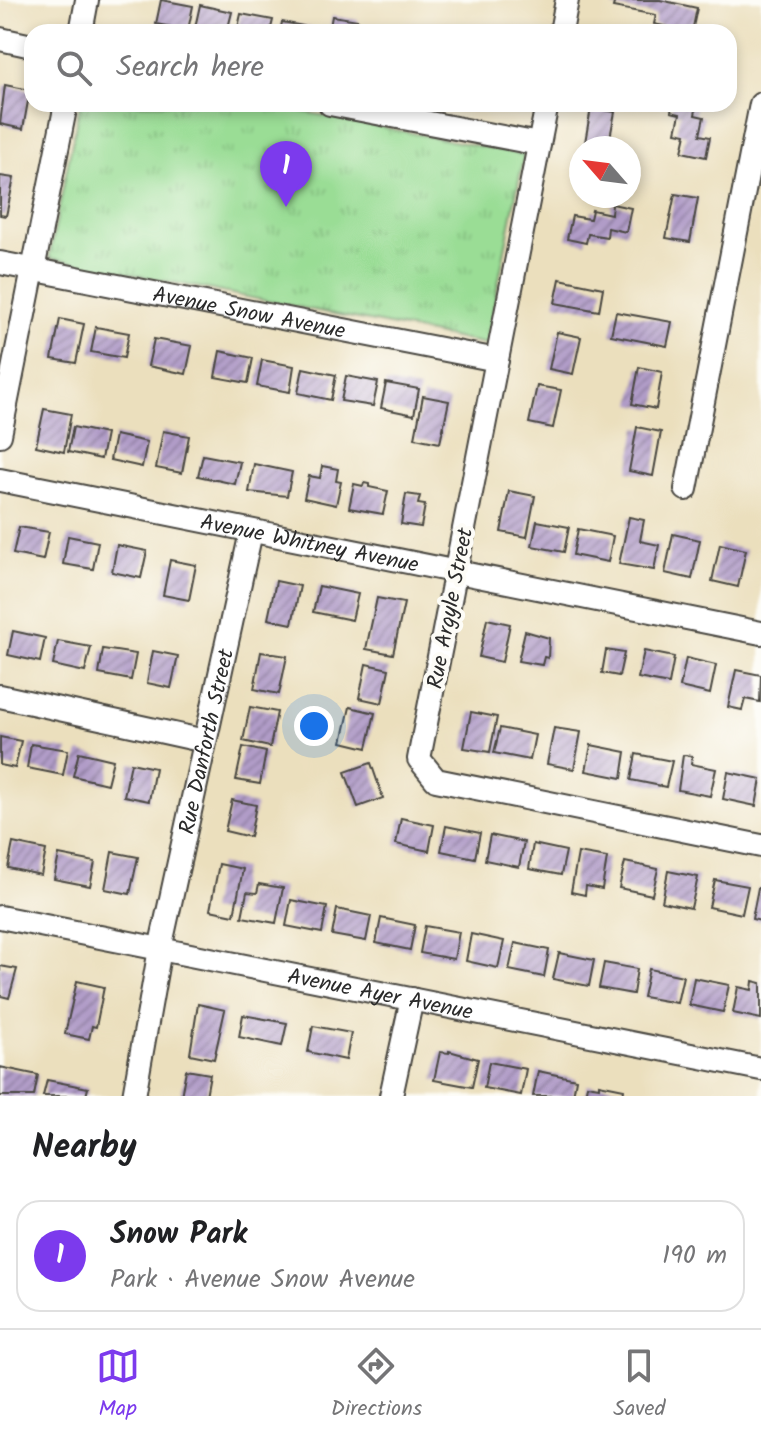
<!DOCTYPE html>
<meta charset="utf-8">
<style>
body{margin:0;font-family:Kalam,sans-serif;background:#f2f2f2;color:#202124}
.compass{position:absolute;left:569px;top:136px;width:72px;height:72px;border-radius:50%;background:#fff;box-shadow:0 4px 12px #0003;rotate:298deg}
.you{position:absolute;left:314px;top:726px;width:28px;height:28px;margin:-20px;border:6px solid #fff;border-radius:50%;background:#1a73e8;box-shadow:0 0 0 12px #1a73e833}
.badge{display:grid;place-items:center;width:52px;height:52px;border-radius:50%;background:#7c3aed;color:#fff;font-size:26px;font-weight:700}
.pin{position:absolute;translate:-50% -66px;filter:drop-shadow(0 2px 4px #0008)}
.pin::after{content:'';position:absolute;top:42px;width:28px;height:24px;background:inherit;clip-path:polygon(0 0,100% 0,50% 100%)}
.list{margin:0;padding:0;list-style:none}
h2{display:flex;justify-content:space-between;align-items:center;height:104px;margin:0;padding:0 32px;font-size:34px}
h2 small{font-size:26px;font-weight:400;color:#757577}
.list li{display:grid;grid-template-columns:52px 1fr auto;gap:24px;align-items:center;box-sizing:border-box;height:112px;margin:0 16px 16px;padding:0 16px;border:2px solid #e0e0e0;border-radius:24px}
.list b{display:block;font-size:30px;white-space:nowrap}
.list p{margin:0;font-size:26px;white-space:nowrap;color:#757577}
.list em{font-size:26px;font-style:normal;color:#757577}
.icon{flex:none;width:44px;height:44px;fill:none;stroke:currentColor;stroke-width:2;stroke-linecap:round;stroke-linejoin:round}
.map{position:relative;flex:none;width:761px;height:1096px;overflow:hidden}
.search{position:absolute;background:#fff;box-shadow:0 4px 12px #0003;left:24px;right:24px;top:24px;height:88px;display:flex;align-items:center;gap:20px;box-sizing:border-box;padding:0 28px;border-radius:24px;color:#757577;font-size:30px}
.sheet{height:232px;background:#fff}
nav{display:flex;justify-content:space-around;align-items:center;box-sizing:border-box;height:112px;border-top:2px solid #e0e0e0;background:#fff;font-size:22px;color:#757577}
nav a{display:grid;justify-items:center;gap:4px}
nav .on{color:#7c3aed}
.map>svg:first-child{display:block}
.park{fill:url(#park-tufts);stroke:#628460;stroke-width:2}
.building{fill:url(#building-hatch)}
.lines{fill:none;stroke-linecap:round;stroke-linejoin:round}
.minor-casing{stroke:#484641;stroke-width:26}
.minor{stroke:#fff;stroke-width:22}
.labels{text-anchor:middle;stroke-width:8;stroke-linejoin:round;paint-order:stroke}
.street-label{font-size:22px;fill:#2b2b2b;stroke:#fdfcf7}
</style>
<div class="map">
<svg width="761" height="1096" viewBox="0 0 761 1096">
<defs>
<pattern id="park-tufts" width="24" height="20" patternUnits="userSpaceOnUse" patternTransform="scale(2)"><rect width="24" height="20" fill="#9add95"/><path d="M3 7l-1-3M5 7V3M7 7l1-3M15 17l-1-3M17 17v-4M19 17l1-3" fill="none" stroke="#85be81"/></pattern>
<pattern id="building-hatch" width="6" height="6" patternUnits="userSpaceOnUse" patternTransform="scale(2)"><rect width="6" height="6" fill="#b19cc8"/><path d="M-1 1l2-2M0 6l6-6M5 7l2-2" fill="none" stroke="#907fa3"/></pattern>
</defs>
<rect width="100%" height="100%" fill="#fdfcf7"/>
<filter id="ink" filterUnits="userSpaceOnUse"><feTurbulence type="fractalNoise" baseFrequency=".0125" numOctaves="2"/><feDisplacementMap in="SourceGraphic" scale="16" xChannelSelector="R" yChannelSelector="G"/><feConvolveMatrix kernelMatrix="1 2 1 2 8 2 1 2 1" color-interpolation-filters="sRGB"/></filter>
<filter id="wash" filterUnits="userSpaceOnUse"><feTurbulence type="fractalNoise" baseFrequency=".006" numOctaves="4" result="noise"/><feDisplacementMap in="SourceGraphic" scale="32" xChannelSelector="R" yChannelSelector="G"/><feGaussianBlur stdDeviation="1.8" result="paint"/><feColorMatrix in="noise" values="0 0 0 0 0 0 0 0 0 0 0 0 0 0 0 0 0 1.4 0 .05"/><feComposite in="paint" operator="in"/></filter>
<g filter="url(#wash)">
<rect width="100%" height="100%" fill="#ebdfbd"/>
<path class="park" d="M80,104H264L524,155L486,344L49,258Z"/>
<g id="blocks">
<path class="building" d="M161,0L193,6L188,30L156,24Z
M615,0H660L697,8L692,32L654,24L656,15L613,7Z
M200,5L232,12L227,32H194Z
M241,14L273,20L270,32H237Z
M332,16L358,20L356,32H329Z
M282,22L314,28L313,32H280Z
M374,24L400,29L399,32H373Z
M5,85L30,90L23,129L0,124Z
M672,104H697L695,115L704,117L700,135L710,137L706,157L682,152L686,134L676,132L680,114L671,112Z
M591,108L615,112L608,148H584Z
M0,176L14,178L6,216L0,215Z
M675,194L698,198L690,242L666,238Z
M612,204L631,208L626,232L608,228L607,237L588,234L586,243L567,239L572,216L590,219L592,210L611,214Z
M560,279L603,288L599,311L555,303Z
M616,312L672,322L667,346L611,335Z
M60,319L84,324L76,363L52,359Z
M96,327L129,333L124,358L91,352Z
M557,332L581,337L573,374L549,369Z
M154,339L192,346L186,374L148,366Z
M220,351L253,358L248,383L215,377Z
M262,360L294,366L290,392L257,386Z
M639,367L662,372L656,409L632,404Z
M303,368L336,375L331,400L298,393Z
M346,376L378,382L373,406L341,401Z
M386,383L419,389L414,415L381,408Z
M537,386L561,390L553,428L529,423Z
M423,396L449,401L440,443L415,438Z
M44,409L71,414L64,452L36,446Z
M73,427L106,434L101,459L68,452Z
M637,427L661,432L653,476L629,471Z
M163,431L189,436L182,473L156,468Z
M115,435L147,442L142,467L110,460Z
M203,455L240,462L235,484L198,476Z
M254,464L292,472L287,496L249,492Z
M322,466L338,469L336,481L341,482L336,505L304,498L309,476L320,478Z
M364,483L369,484V487L388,491L383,514L349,508L354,484L363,486Z
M509,491L535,496L527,537L501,532Z
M406,494L420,496L418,504L425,505L421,527L401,524Z
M629,517L644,520L640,541L659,545L654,570L619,564Z
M537,521L569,527L564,552L532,546Z
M19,527L49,532L43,560L13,554Z
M578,529L613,536L608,562L573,555Z
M673,534L700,540L692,579L665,573Z
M68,536L98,542L93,569L63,564Z
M720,544L746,550L738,587L712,581Z
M117,545L147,551L141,578L112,572Z
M170,560L196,565L189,600L163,595Z
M276,581L300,586L292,624L268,619Z
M319,586L358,594L352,620L313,612Z
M377,598L404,603L393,654L366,649Z
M487,619L510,624L502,662L479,657Z
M13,631L45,638L40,662L8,655Z
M525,631L549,638L548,658L544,657L542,665L518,661Z
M58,641L91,647L85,672L53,665Z
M103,649L136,654L131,680L99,674Z
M606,650L624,653L619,676L602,673Z
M153,651L178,656L171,688L147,683Z
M644,651L674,657L669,684L638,678Z
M261,652L287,656L279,694L254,689Z
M686,658L716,665L710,694L680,687Z
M366,664L389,669L382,703L359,698Z
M736,670L761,675L760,702L745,699L742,710L728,707Z
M250,707L277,712L270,747L243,741Z
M350,707L375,713L367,748L342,742Z
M471,712L497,717L490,752L464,748Z
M500,728L535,735L530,760L494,753Z
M554,728L581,732L574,769L547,764Z
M0,737L21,741L15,768L0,765Z
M31,744L68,750L63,775L27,768Z
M591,745L626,752L622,778L586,771Z
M243,747L266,752L260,784L236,780Z
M79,752L113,760L107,784L73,776Z
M636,754L672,761L666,787L631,780Z
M683,755L692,756L691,764L716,769L710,796L678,790Z
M131,763L155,768L149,801L124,796Z
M371,763L383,798L358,807L345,772Z
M728,772L761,779L756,806L723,799Z
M232,800L256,805L250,837L225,831Z
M401,818L434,825L429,851L396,844Z
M446,826L480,833L475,858L441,851Z
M490,835L524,842L519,867L485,860Z
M13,843L46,850L41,875L8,868Z
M533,844L566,851L561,875L529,869Z
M112,852L138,857L130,894L105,889Z
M578,853L607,858L602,889L586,886L585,895L571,892Z
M59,855L95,862L90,886L54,879Z
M625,862L658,869L652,895L619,888Z
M219,864L243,869L234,915L210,910Z
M668,871L698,877L691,908L662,902Z
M715,880L748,886L742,914L709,907Z
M259,884L283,888L276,923L242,917L247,892L257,893Z
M758,888H761V921L752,919Z
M291,900L327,907L322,933L286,926Z
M337,909L371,916L366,941L332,935Z
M381,918L415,925L410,950L376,943Z
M425,926L459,932L454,959L420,953Z
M471,934L504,941L498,968L466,961Z
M515,943L549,950L544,977L509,970Z
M559,953L594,960L589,986L553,979Z
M604,963L637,969L633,994L599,988Z
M0,966L17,969L9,998L1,996Z
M649,969L683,976L677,1003L643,997Z
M694,978L729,985L723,1012L689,1005Z
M77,981L104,987L96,1027L92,1026L89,1039L65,1034Z
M753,981L761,983V1019L733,1013L738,987L752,990Z
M198,1004L225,1010L214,1059L190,1054Z
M243,1015L287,1023L282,1046L239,1037Z
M313,1026L351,1033L346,1060L308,1052Z
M449,1051L478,1059L472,1087L434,1080L440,1052L449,1053Z
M489,1062L526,1069L521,1095L484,1088Z
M0,1067L38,1075L34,1096H0Z
M186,1070L210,1074L206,1096H181Z
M538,1071L576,1079L573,1096H533Z
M47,1080L88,1088L86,1096H43Z
M599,1084L624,1089L623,1096H585L587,1085L599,1087Z"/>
</g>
</g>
<g filter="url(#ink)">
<use href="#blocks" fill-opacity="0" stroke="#484641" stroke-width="2"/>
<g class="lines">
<defs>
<g id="minor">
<path d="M81,32L87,0"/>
<path d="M561,32L567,0"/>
<path d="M0,39L32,46"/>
<path d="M330,104L539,144"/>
<path d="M547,104L419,759L436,780L761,846"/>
<path id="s1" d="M0,263L497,360"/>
<path d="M0,435L66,104"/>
<path id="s2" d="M0,480L761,633"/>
<path d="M686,489L761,104"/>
<path d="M0,696L205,741"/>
<path id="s3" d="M0,917L761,1069"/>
<path id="s4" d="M134,1096L160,949L251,532"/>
<path d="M391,1096L412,999"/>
</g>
</defs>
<use href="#minor" class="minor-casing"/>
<use href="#minor" class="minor"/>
</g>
</g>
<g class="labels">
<g class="street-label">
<text dy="8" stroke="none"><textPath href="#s1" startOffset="254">Avenue Snow Avenue</textPath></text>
<text dy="8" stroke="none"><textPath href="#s2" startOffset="316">Avenue Whitney Avenue</textPath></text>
<text transform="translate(449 608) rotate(-79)" y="8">Rue Argyle Street</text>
<text dy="8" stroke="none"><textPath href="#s4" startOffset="362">Rue Danforth Street</textPath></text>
<text dy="8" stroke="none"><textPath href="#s3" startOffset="388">Avenue Ayer Avenue</textPath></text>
</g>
</g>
</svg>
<svg class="compass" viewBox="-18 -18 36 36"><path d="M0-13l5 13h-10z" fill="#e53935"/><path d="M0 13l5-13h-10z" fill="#757577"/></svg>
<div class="you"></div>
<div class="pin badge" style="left:286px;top:207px">1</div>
<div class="search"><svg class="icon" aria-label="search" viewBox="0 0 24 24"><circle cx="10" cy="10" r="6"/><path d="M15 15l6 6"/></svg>Search here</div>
</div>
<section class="sheet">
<h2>Nearby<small></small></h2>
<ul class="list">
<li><span class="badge">1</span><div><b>Snow Park</b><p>Park · Avenue Snow Avenue</p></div><em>190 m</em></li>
</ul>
</section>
<nav>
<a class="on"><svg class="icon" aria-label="map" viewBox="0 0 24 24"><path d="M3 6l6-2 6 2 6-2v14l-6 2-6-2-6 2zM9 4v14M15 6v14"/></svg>Map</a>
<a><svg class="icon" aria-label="directions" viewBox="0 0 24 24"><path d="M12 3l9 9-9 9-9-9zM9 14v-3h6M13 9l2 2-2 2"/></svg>Directions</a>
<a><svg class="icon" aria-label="saved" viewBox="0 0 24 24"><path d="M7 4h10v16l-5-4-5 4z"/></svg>Saved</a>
</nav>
